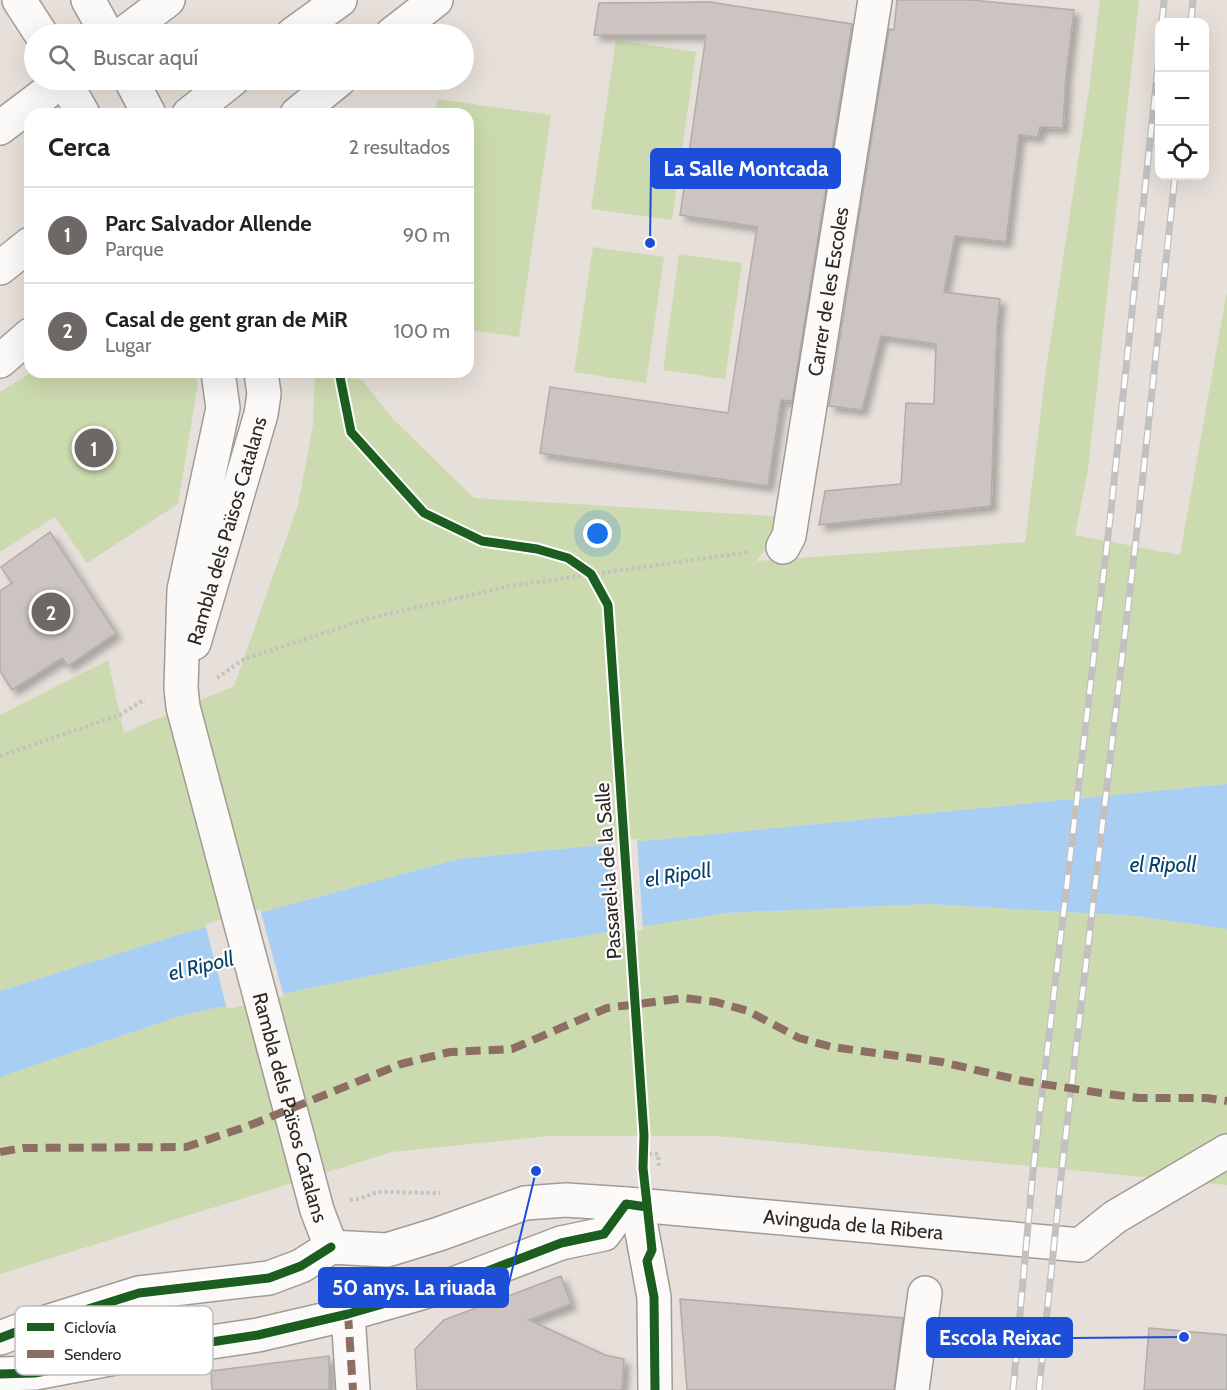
<!DOCTYPE html>
<html lang="es">
<meta charset="utf-8">
<style>
body{margin:0;font-family:Cabin,sans-serif;background:#f2f2f2;color:#222}
.controls{position:absolute;right:18px;top:18px;display:grid;overflow:hidden;border-radius:12px;box-shadow:0 6px 24px #0002}
.controls button{width:54px;height:54px;display:grid;place-items:center;padding:0;border:0;border-bottom:2px solid #e0e0e0;background:#fff;color:#222;font:30px sans-serif}
.you{position:absolute;left:598px;top:534px;width:21px;height:21px;margin:-15px;border:4px solid #fff;border-radius:50%;background:#1a73e8;box-shadow:0 0 0 9px #1a73e833}
.badge{display:grid;place-items:center;width:39px;height:39px;border-radius:50%;background:#6e6864;color:#fff;font-size:20px;font-weight:700}
.pin{position:absolute;translate:-50% -50%;border:3px solid #fff;box-shadow:0 2px 6px #0006}
.list{margin:0;padding:0;list-style:none}
h2{display:flex;justify-content:space-between;align-items:center;height:78px;margin:0;padding:0 24px;font-size:26px}
h2 small{font-size:20px;font-weight:400;color:#767676}
.list li{display:grid;grid-template-columns:39px 1fr auto;gap:18px;align-items:center;box-sizing:border-box;height:96px;padding:0 24px;border-top:2px solid #e0e0e0}
.list b{display:block;font-size:22px;white-space:nowrap}
.list p{margin:0;font-size:20px;white-space:nowrap;color:#767676}
.list em{font-size:20px;font-style:normal;color:#767676}
.icon{flex:none;width:33px;height:33px;fill:none;stroke:currentColor;stroke-width:2;stroke-linecap:round;stroke-linejoin:round}
.map{position:relative;flex:none;width:1227px;height:1390px;overflow:hidden}
.search{position:absolute;background:#fff;box-shadow:0 6px 24px #0002;left:24px;top:24px;width:450px;height:66px;display:flex;align-items:center;gap:15px;box-sizing:border-box;padding:0 21px;border-radius:33px;color:#767676;font-size:22px}
.panel{position:absolute;background:#fff;box-shadow:0 6px 24px #0002;left:24px;top:108px;width:450px;height:270px;border-radius:18px}
.map>svg:first-child{display:block}
.green{fill:#ccdaaf}
.water{fill:#a8cff3}
.pier{fill:#e7e0da}
.building{fill:#cbc4c0;stroke:#b2aca8;stroke-width:1.5;filter:url(#shadow)}
.lines{fill:none;stroke-linecap:round;stroke-linejoin:round}
.minor-casing{stroke:#a09b96;stroke-width:36}
.motorway-casing{stroke:#a09b96;stroke-width:36}
.path{stroke:#c4c2c0;stroke-width:4;stroke-dasharray:3 3;stroke-linecap:butt}
.minor{stroke:#fbfaf9;stroke-width:33}
.motorway{stroke:#fbfaf9;stroke-width:33}
.rail-casing{stroke:#c2c1c0;stroke-width:7}
.rail{stroke:#fff;stroke-width:4.5;stroke-dasharray:14;stroke-linecap:butt}
.quiet{stroke:#8d6e63;stroke-width:8;stroke-dasharray:15 8;stroke-linecap:butt}
.cycleway-casing{stroke:#fff;stroke-width:13}
.cycleway{stroke:#1b5e20;stroke-width:9}
.labels{text-anchor:middle;stroke-width:4.5;stroke-linejoin:round;paint-order:stroke}
.street-label{font-size:20px;fill:#2d2824;stroke:#fff}
.water-label{font-size:21px;font-style:italic;fill:#05416b;stroke:#fff}
.key{fill:#fff;stroke:#c0bebd;stroke-width:1.5}
.key-label{font-size:16px;fill:#2d2824}
.leader{fill:none;stroke:#1d4ed8;stroke-width:2}
.callout-dot{fill:#1d4ed8;stroke:#fff;stroke-width:2}
.callout{fill:#1d4ed8;stroke:#1d4ed8;stroke-width:2}
.callout-label{font-size:21px;text-anchor:middle;font-weight:bold;fill:#fff}
</style>
<div class="map">
<svg width="1227" height="1390" viewBox="0 0 1227 1390">
<defs>
<filter id="shadow"><feDropShadow dx="5.5" dy="5.5" stdDeviation="3" flood-color="#0004"/></filter>
</defs>
<rect width="100%" height="100%" fill="#e7e0da"/>
<path class="green" d="M1100,0H1139L1088,470L1075,535L1180,555L1227,291V784L458,859L174,936L0,991V715L108,660L124,733L234,686L298,505L313,425L315,373L362,380L393,419L474,498L790,517L756,561L1025,542L1045,377L1089,89Z
M616,40L696,52L672,220L591,209Z
M437,99L551,115L519,337L468,330V114H435Z
M593,247L664,257L646,383L574,372Z
M679,254L742,263L725,379L663,370Z
M32,372H193L198,382L178,504L87,563L55,517L0,552V392Z
M928,904L1136,916L1227,929V1185L717,1136H549L392,1152L0,1274V1077L183,1015L474,954L726,913Z"/>
<path class="water" d="M1227,784V929L1136,916L928,904L726,913L474,954L183,1015L0,1077V991L174,936L458,859Z"/>
<path class="pier" d="M637,839L643,930L617,934L611,841Z
M260,909L284,997L227,1009L205,924Z"/>
<path class="building" d="M897,0H971L1074,10L1066,76L1063,128L1040,127L1038,137L1019,135L1006,242L955,236L944,292L1000,299L997,327L991,506L819,525L825,491L901,484L906,403L934,404L936,344L881,336L862,410L829,406L889,29L894,30Z
M710,2L852,24L792,401L781,400L768,486L540,453L550,387L728,413L757,227L680,215L706,35H594L599,3Z
M50,532L116,633L68,666L62,658L12,690L0,671V591L12,583L1,567Z
M561,1276L571,1304L529,1320L605,1355L624,1359L622,1390H417L415,1349L444,1320Z
M680,1299L903,1318L894,1390H687Z
M1149,1328L1227,1335V1390H1144Z
M329,1356V1390H212L211,1371Z"/>
<g class="lines">
<defs>
<g id="minor">
<path d="M19,0L41,34"/>
<path d="M88,0L107,34"/>
<path d="M392,34L436,0"/>
<path d="M64,80L83,114"/>
<path d="M131,80L149,114"/>
<path d="M297,114L339,80"/>
<path d="M0,361L30,335"/>
<path id="s1" d="M218,372L223,408L184,590L181,688L183,707L317,1210L331,1247"/>
<path id="s2" d="M783,547L789,536L875,0"/>
<path id="s3" d="M194,643L261,414L264,394L261,372"/>
<path d="M637,1205L654,1297L655,1390"/>
<path d="M348,1314L353,1390"/>
<path id="s4" d="M0,1338L21,1330L139,1293L269,1278L301,1266L331,1247L387,1250L439,1234L525,1203L566,1200L626,1204L1080,1245L1115,1217L1227,1151"/>
<path d="M0,1374L35,1373L158,1350L258,1335L348,1314L456,1283L561,1243L604,1234L626,1204"/>
<path d="M912,1390L925,1293"/>
</g>
<path id="motorway" d="M123,34L168,0
M293,34L340,0
M189,114L232,80
M0,128L63,80
M0,268L30,244"/>
</defs>
<use href="#minor" class="minor-casing"/>
<use href="#motorway" class="motorway-casing"/>
<path class="path" d="M217,678L244,659L367,619L510,586L749,552
M0,756L120,715L145,699
M643,1154H658L659,1167
M350,1200L359,1199L377,1192L440,1193"/>
<use href="#minor" class="minor"/>
<use href="#motorway" class="motorway"/>
<defs>
<path id="rail" d="M1162,22L1164,0
M1191,22L1193,0
M1013,1390L1033,1171L1110,519L1160,47
M1039,1390L1062,1167L1138,522L1175,176"/>
</defs>
<use href="#rail" class="rail-casing"/>
<use href="#rail" class="rail"/>
<path class="quiet" d="M0,1152L23,1148L186,1147L248,1126L401,1064L450,1052L512,1049L607,1008L685,998L716,1002L748,1011L799,1038L832,1047L942,1062L1023,1081L1101,1093L1139,1098H1207L1227,1101
M348,1314L353,1390"/>
<defs>
<path id="cycleway" d="M339,372L351,432L424,513L482,541L537,549L568,558L591,574L608,605L644,1135L643,1168L652,1250L647,1261L654,1297L655,1390
M0,1338L21,1330L139,1293L269,1278L301,1266L331,1247
M0,1374L35,1373L158,1350L258,1335L348,1314L456,1283L561,1243L604,1234L626,1204L647,1207"/>
</defs>
<use href="#cycleway" class="cycleway-casing"/>
<use href="#cycleway" class="cycleway"/>
</g>
<g class="labels">
<g class="street-label">
<text dy="7" stroke="none"><textPath href="#s2" startOffset="260">Carrer de les Escoles</textPath></text>
<text dy="7" stroke="none"><textPath href="#s3" startOffset="117">Rambla dels Països Catalans</textPath></text>
<text transform="translate(608 871) rotate(-94)" y="7">Passarel·la de la Salle</text>
<text dy="7" stroke="none"><textPath href="#s1" startOffset="754">Rambla dels Països Catalans</textPath></text>
<text dy="7" stroke="none"><textPath href="#s4" startOffset="878">Avinguda de la Ribera</textPath></text>
</g>
<g class="water-label">
<text x="1163" y="872">el Ripoll</text>
<text transform="translate(678 875) rotate(-9)" y="7">el Ripoll</text>
<text transform="translate(201 966) rotate(-14)" y="7">el Ripoll</text>
</g>
</g>
<rect x="15" y="1306" width="198" height="69" rx="9" class="key"/>
<rect x="27" y="1323" width="27" height="8" fill="#1b5e20"/>
<rect x="27" y="1350" width="27" height="8" fill="#8d6e63"/>
<g class="key-label">
<text x="64" y="1333">Ciclovía</text>
<text x="64" y="1360">Sendero</text>
</g>
<path class="leader" d="M650 243L651 169M536 1171L508 1287M1184 1337L1072 1338"/>
<g class="callout-dot">
<circle cx="650" cy="243" r="6"/>
<circle cx="536" cy="1171" r="6"/>
<circle cx="1184" cy="1337" r="6"/>
</g>
<g class="callout">
<rect x="651" y="149" width="189" height="39" rx="6"/>
<rect x="319" y="1268" width="189" height="39" rx="6"/>
<rect x="927" y="1318" width="145" height="39" rx="6"/>
</g>
<g class="callout-label">
<text x="746" y="176">La Salle Montcada</text>
<text x="414" y="1295">50 anys. La riuada</text>
<text x="1000" y="1345">Escola Reixac</text>
</g>
</svg>
<div class="controls">
<button>+</button>
<button>−</button>
<button><svg class="icon" aria-label="locate" viewBox="0 0 24 24"><circle cx="12" cy="12" r="6"/><path d="M12 2v4M12 18v4M2 12h4M18 12h4"/></svg></button>
</div>
<div class="you"></div>
<div class="pin badge" style="left:94px;top:448px">1</div>
<div class="pin badge" style="left:51px;top:612px">2</div>
<div class="search"><svg class="icon" aria-label="search" viewBox="0 0 24 24"><circle cx="10" cy="10" r="6"/><path d="M15 15l6 6"/></svg>Buscar aquí</div>
<section class="panel">
<h2>Cerca<small>2 resultados</small></h2>
<ul class="list">
<li><span class="badge">1</span><div><b>Parc Salvador Allende</b><p>Parque</p></div><em>90 m</em></li>
<li><span class="badge">2</span><div><b>Casal de gent gran de MiR</b><p>Lugar</p></div><em>100 m</em></li>
</ul>
</section>
</div>
